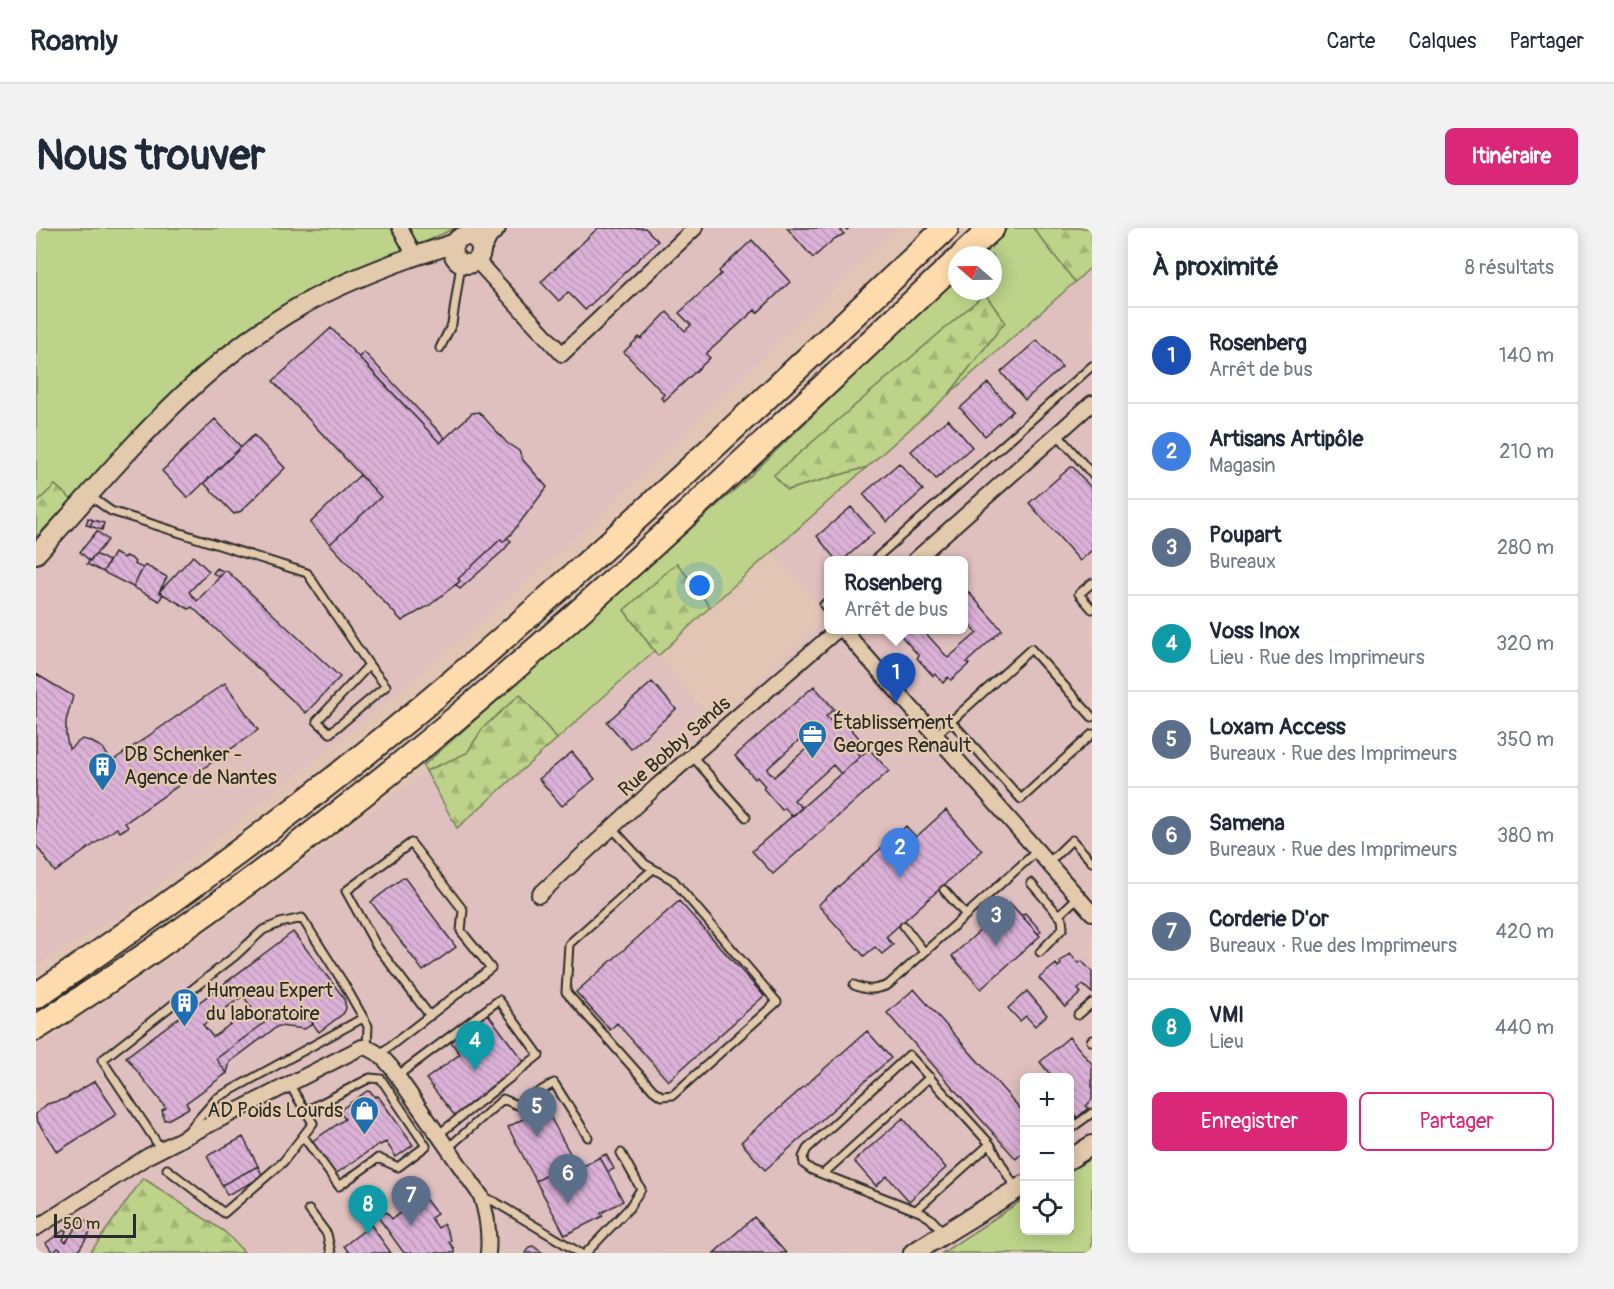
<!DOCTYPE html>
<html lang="fr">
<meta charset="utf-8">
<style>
body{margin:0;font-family:Pangolin,sans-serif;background:#f2f2f3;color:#1f2937}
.controls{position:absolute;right:18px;bottom:18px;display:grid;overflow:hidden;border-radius:9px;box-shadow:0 3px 15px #0003}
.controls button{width:54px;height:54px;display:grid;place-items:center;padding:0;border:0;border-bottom:2px solid #e0e1e3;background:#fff;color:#1f2937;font:30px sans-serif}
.compass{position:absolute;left:912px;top:18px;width:54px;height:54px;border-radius:50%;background:#fff;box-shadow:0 3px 15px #0003;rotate:290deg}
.scale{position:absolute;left:18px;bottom:15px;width:82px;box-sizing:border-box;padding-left:6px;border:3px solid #2b2b2b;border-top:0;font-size:16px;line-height:21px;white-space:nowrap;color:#2b2b2b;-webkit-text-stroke:4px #e4caac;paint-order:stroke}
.you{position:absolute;left:664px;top:358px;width:21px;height:21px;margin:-15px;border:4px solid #fff;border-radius:50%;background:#1a73e8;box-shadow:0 0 0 9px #1a73e833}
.badge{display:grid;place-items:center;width:39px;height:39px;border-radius:50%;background:#db2777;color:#fff;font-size:20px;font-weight:700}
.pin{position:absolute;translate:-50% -50px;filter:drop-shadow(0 2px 3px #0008)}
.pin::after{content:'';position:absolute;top:32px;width:21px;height:18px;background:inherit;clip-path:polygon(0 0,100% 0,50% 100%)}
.popup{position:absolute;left:788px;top:328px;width:144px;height:78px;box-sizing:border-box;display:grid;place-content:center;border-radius:9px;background:#fff;filter:drop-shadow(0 2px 4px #0005);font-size:20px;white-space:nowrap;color:#747a83}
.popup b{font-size:22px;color:#1f2937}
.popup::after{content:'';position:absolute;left:50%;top:100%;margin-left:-12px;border:12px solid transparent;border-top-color:#fff}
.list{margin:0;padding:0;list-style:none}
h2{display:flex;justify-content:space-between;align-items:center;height:78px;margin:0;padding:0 24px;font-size:26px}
h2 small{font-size:20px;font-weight:400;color:#747a83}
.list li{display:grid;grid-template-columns:39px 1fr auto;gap:18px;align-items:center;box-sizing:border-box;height:96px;padding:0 24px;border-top:2px solid #e0e1e3}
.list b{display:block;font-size:22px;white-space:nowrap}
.list p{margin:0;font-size:20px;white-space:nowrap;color:#747a83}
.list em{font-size:20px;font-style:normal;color:#747a83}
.actions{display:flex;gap:12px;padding:18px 24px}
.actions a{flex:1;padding:14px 0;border:2px solid #db2777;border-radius:9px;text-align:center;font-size:21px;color:#db2777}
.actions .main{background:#db2777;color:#fff}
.icon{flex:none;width:33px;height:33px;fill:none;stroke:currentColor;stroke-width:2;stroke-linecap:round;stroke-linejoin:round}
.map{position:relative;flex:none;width:1056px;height:1025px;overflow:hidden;border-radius:9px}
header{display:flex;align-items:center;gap:36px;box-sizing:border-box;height:84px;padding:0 30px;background:#fff;border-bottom:2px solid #e0e1e3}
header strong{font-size:28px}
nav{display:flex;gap:33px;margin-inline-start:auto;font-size:21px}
.intro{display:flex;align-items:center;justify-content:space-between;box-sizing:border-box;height:144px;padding:0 36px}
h1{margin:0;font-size:42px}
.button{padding:15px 27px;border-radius:9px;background:#db2777;color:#fff;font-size:21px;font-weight:700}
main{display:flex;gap:36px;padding:0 36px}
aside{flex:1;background:#fff;border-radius:9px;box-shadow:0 3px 15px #0003}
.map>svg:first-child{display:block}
.built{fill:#e0bfbf}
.green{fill:#bdd389;stroke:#747f5a;stroke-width:1.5}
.forest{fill:url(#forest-firs);stroke:#747f5a;stroke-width:1.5}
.building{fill:url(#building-back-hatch);stroke:#2b2b2b;stroke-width:1.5;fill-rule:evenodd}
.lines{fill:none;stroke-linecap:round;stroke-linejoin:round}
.lane-casing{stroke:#2b2b2b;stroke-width:11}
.street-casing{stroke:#2b2b2b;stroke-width:18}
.secondary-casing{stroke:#2b2b2b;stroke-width:22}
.highway-casing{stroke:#2b2b2b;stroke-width:28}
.lane{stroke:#e4caac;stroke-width:7}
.street{stroke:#e4caac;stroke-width:14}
.secondary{stroke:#e4caac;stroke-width:18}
.highway{stroke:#fedbac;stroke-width:24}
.labels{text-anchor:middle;stroke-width:4.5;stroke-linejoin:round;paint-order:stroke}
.poi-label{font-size:20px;fill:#2b2b2b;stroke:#e4caac;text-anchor:start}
.street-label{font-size:20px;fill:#2b2b2b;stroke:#e4caac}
</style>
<header>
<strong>Roamly</strong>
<nav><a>Carte</a><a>Calques</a><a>Partager</a></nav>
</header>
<div class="intro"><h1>Nous trouver</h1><a class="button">Itinéraire</a></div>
<main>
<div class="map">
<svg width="1056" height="1025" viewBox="0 0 1056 1025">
<defs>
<pattern id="forest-firs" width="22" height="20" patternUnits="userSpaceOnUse" patternTransform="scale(1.5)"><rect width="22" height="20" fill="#bdd389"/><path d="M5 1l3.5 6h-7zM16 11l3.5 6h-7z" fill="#a3b576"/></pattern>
<pattern id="building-back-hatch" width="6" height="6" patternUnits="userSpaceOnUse" patternTransform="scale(1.5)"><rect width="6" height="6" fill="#dcb1d7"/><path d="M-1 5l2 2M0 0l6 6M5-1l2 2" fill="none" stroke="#bd98b9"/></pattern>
</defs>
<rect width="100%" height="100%" fill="#e2c5b5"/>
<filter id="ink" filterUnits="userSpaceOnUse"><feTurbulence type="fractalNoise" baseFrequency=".0167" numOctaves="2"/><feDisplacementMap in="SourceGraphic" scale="12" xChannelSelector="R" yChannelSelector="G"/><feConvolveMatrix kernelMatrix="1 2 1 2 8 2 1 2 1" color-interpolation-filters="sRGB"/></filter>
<g filter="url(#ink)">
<path class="built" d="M419,0H860L544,306L358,469L91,682L0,738V309L122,180L322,45Z
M1056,38V929L1034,943V850H988V971L906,1025H0V819L143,725L390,543L421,600L618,423L677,494L792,390V402H928V332H792V387L736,324Z"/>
<path class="green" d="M0,0H419L322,45L122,180L36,272L19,257L0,275Z
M972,0H999L998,1L1039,54L912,167L969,94L949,66L738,247L752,262L831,239L674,379L641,335L588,382L618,423L521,511L484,467L447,500L431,525L390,543L387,538L712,250L921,48V63H957V27H943Z
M1056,929V1025H906L988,971V1002H1034V943Z"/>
<path class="forest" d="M999,0H1056V38L1039,54L998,1Z
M949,66L969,94L912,167L831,239L751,262L738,247Z
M19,257L36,272L0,309V275Z
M641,335L674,379L622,428L588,382Z
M484,466L521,511L421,600L390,543L431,525L447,500Z
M107,950L189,1004L209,1025H54Z"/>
<path class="building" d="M562,0H609L622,13L549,82L532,64L523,73L505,54Z
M751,0H813L811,2L808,0L805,3L808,6L798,11L777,30Z
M716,12L754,54L721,85L719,82L670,126L674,130L628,173L625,170L628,166L588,124L603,109L605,111L631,84L649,103L655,97L643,85L685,46L683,43Z
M295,100L404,215L436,185L443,184L471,215L483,223L487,232L511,259L476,305L467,314L465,311L422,351L424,353L394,377L366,393L294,316L345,269L237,153Z
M1001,112L1026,139L989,172L965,144Z
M328,124L409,210L404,215L323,129Z
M952,155L977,183L949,208L924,180Z
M179,191L205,219L152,270L126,243Z
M912,191L936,219L900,251L875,223Z
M218,207L249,240L205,283L198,286L168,255Z
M863,235L887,262L851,294L827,266Z
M1036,238L1056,261V322L1044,333L993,275Z
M324,247L345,269L294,316L274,295Z
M815,279L838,305L807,332H800L781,308Z
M52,290L57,292L54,298L50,297Z
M57,292L68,295L66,302L54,298Z
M61,303L72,312L54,333L44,324Z
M471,310L475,313L468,322L424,361L420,357L424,353L422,351L465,311L467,314Z
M78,325L88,330L89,328L95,330L99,334L98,336L107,340L97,359L67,344Z
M59,326L73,333L67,344L51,336Z
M157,328L173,343L153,364L161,373L190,342L304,449L270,485L156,379L153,381L123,364Z
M109,337L131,349L123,364L127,366L123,373L97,359Z
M181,340L188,344L183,349L177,345Z
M928,359L966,402L931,434L933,436L915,452L912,449L907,455L899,446L897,448L881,430L883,428L860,402H887L912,430L941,405L928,390Z
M0,446L37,468L30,493V508L33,521L46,511L54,513L67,520L72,528L73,532L76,533L189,455L222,502L89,595L92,599L84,604L81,600L19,644L0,617Z
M616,454L640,481L595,521L571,494Z
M778,458L798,481L790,488L798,497L805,490L825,512L817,519L825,528L805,546L797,537L758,572L766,580L756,589L749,580L746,582L727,560L729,558L721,549L719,551L699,528ZM770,506L777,515L738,549L731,541Z
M833,521L853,543L737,646L716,623Z
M536,524L559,551L526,578L503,551Z
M910,582L946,623L850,709L857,717L846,726L839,719L828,728L782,677L870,598L880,609Z
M368,649L420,719L387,743L335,674Z
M643,673L728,768L632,853L581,795L574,802L540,764Z
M974,675L1004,708L945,761L916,728Z
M989,685L1005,703L1002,706L985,687Z
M257,704L308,770L310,780L308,785L283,804L271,788L243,784L180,831L191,845L150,875L153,880L133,891L128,892L126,882L130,880L90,829ZM207,768L216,780L177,809L167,797Z
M1034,725L1043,735L1046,733L1056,744V765L1047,757L1042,761L1045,765L1029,779L1003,750L1020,736L1022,739L1025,736L1024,734Z
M878,761L988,885V923L980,931L851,785Z
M991,763L1011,787L999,798L990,788L984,793L972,780Z
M243,784L271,788L277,795L269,801L242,798L194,834L191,845L180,831Z
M451,785L488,834L419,888L390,851L424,826L415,814Z
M831,803L855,830L729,942L705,914Z
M1033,809L1056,836V872L1050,878L1052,880L1041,890L1039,887L1034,891V850H1017L1004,834Z
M59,853L81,886L21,924L0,891V886L11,876L29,871Z
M331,863L335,864L339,869L342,868L377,917L360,929L350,914L344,917L343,916L298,947L275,914L309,891L303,883Z
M509,879L538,933L500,953L472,899Z
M867,890L910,940L873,973L851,948L840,958L818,933Z
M207,909L222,938L186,957L171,928Z
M570,926L578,941L572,944L564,929Z
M564,929L587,973L565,985L567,988L529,1007L500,953L538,933L542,941Z
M222,938L227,949L191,967L186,957Z
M387,968L401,986L395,990L402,1000L408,996L415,1012L413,1014L418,1021V1025H368L342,989L350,984L356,991Z
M718,989L750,1025H678Z
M46,990L58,998L41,1025H24L25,1022L22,1020L17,1025L10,1015L28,1002L30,1003L27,1012L30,1014Z
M335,997L355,1025H313L308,1018Z
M497,1018L507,1025H489L493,1019Z"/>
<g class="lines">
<defs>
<path id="lane" d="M404,120L416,96L425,36
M1021,206L1056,246
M54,268L75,283L271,345L333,437L281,493L294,505L350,458L333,437
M838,332L1056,138
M1056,355L1043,366L1056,381
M792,373L788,377L792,382
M915,493L985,571L1056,506
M900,507L995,421L1056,489
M656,528L710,589
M576,600L609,636L637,652L741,774L637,867L625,868L617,862L530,764L533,716L617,641
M1012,635L1036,612L1056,634
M995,655L1026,691L1027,700L1004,724
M908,662L930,687
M1023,687L1042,669
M868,698L888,724
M818,757C831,763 839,762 852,757L1001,623
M1042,787L1056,775
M1055,813L1056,812
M344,826L455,740L425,703L427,682L375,615L310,663L340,717L394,788
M361,848L463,772L503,827L403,906
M1034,901L1056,885
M152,903L181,870L327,790
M267,908L303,958L342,930L362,939L390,918L345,851L334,850L270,883
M412,920L467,871L481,877L518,855L552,909
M125,921L66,832L199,728L227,702L244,695L266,690L308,756L332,798L331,819
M131,941L188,985L247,934L277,895L253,856
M787,946L894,849
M447,969L459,974L544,1025
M273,982L291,1006L295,1025
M880,982L954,916
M908,1005L894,990L884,984L776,942L768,936L767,929L771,921L873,827L954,916L979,960
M550,1025L593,980L605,961L585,925"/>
<path id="street" d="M364,0L379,28
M441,33L526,126L659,0
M879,332L1056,175
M807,402L1056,685
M503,667L621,558L801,402
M0,1000L112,928L326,819C340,821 346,829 355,839L445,968C451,987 454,1004 452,1025"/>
<path id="secondary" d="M417 22a14 14 0 1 1 28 0a14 14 0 1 1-28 0Z
M446,19L452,8L460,0
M0,326C83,235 159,137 268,76C302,57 340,42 376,29C391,24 405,20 419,15
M1034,931L1056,917
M877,1025L988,957"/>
<path id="highway" d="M927,27L956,0
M0,768C146,669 287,564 421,450C589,306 749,151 910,0
M0,800C127,719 249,630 366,535C560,377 739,203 921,33"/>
</defs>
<use href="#lane" class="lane-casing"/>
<use href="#street" class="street-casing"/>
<use href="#secondary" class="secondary-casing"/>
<use href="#highway" class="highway-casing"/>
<use href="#lane" class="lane"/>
<use href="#street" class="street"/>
<use href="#secondary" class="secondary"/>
<use href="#highway" class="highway"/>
</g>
</g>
<defs>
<symbol id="office-pin" viewBox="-11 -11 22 30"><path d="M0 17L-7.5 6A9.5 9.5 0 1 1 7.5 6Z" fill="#1f6fb2" stroke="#e4caac"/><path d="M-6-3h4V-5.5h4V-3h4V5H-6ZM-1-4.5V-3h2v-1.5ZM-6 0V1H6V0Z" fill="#fff"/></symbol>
<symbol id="building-pin" viewBox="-11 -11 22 30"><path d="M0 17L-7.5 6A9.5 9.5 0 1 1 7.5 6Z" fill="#1f6fb2" stroke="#e4caac"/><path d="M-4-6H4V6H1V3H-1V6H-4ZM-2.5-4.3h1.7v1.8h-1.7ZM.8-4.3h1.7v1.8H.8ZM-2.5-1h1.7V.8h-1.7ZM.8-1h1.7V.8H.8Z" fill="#fff"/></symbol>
<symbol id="shop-pin" viewBox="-11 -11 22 30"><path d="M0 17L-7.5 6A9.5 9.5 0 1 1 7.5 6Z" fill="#1f6fb2" stroke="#e4caac"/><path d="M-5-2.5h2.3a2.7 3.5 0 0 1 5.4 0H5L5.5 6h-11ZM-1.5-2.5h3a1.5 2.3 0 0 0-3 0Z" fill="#fff"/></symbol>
</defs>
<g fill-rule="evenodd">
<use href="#office-pin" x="760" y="490" width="33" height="45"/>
<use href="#building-pin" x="50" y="522" width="33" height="45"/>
<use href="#building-pin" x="132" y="758" width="33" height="45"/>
<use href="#shop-pin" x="312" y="866" width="33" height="45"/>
</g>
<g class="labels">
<g class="poi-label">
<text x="797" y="501">Établissement<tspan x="797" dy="23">Georges Renault</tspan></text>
<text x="88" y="533">DB Schenker -<tspan x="88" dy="23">Agence de Nantes</tspan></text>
<text x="170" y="769">Humeau Expert<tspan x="170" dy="23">du laboratoire</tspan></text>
<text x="307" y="889" text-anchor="end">AD Poids Lourds</text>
</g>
<g class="street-label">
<text transform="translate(638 518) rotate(-41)" y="7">Rue Bobby Sands</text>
</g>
</g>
</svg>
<div class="controls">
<button>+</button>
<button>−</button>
<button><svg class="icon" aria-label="locate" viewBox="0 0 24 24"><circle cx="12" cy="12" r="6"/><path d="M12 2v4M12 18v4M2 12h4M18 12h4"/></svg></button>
</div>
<svg class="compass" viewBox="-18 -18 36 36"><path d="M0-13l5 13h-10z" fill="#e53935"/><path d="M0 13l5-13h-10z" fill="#747a83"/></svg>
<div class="scale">50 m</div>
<div class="you"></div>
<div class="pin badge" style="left:860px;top:475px;background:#1a4fb4">1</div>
<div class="popup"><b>Rosenberg</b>Arrêt de bus</div>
<div class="pin badge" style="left:864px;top:650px;background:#3f7fe0">2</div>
<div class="pin badge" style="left:960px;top:718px;background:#5c6f8a">3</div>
<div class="pin badge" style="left:439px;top:843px;background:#0f9aa8">4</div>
<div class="pin badge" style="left:501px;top:909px;background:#5c6f8a">5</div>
<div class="pin badge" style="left:532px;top:976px;background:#5c6f8a">6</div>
<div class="pin badge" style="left:375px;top:998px;background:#5c6f8a">7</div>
<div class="pin badge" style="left:332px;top:1007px;background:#0f9aa8">8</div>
</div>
<aside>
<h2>À proximité<small>8 résultats</small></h2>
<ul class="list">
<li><span class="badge" style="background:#1a4fb4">1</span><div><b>Rosenberg</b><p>Arrêt de bus</p></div><em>140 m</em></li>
<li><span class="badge" style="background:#3f7fe0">2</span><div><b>Artisans Artipôle</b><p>Magasin</p></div><em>210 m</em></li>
<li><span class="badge" style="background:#5c6f8a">3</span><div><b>Poupart</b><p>Bureaux</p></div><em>280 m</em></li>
<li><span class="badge" style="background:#0f9aa8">4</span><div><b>Voss Inox</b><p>Lieu · Rue des Imprimeurs</p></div><em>320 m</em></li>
<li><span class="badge" style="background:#5c6f8a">5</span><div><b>Loxam Access</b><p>Bureaux · Rue des Imprimeurs</p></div><em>350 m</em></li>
<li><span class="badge" style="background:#5c6f8a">6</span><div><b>Samena</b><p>Bureaux · Rue des Imprimeurs</p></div><em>380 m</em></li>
<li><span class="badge" style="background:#5c6f8a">7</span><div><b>Corderie D'or</b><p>Bureaux · Rue des Imprimeurs</p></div><em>420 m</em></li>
<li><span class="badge" style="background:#0f9aa8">8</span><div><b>VMI</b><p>Lieu</p></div><em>440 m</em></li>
</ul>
<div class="actions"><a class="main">Enregistrer</a><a>Partager</a></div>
</aside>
</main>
